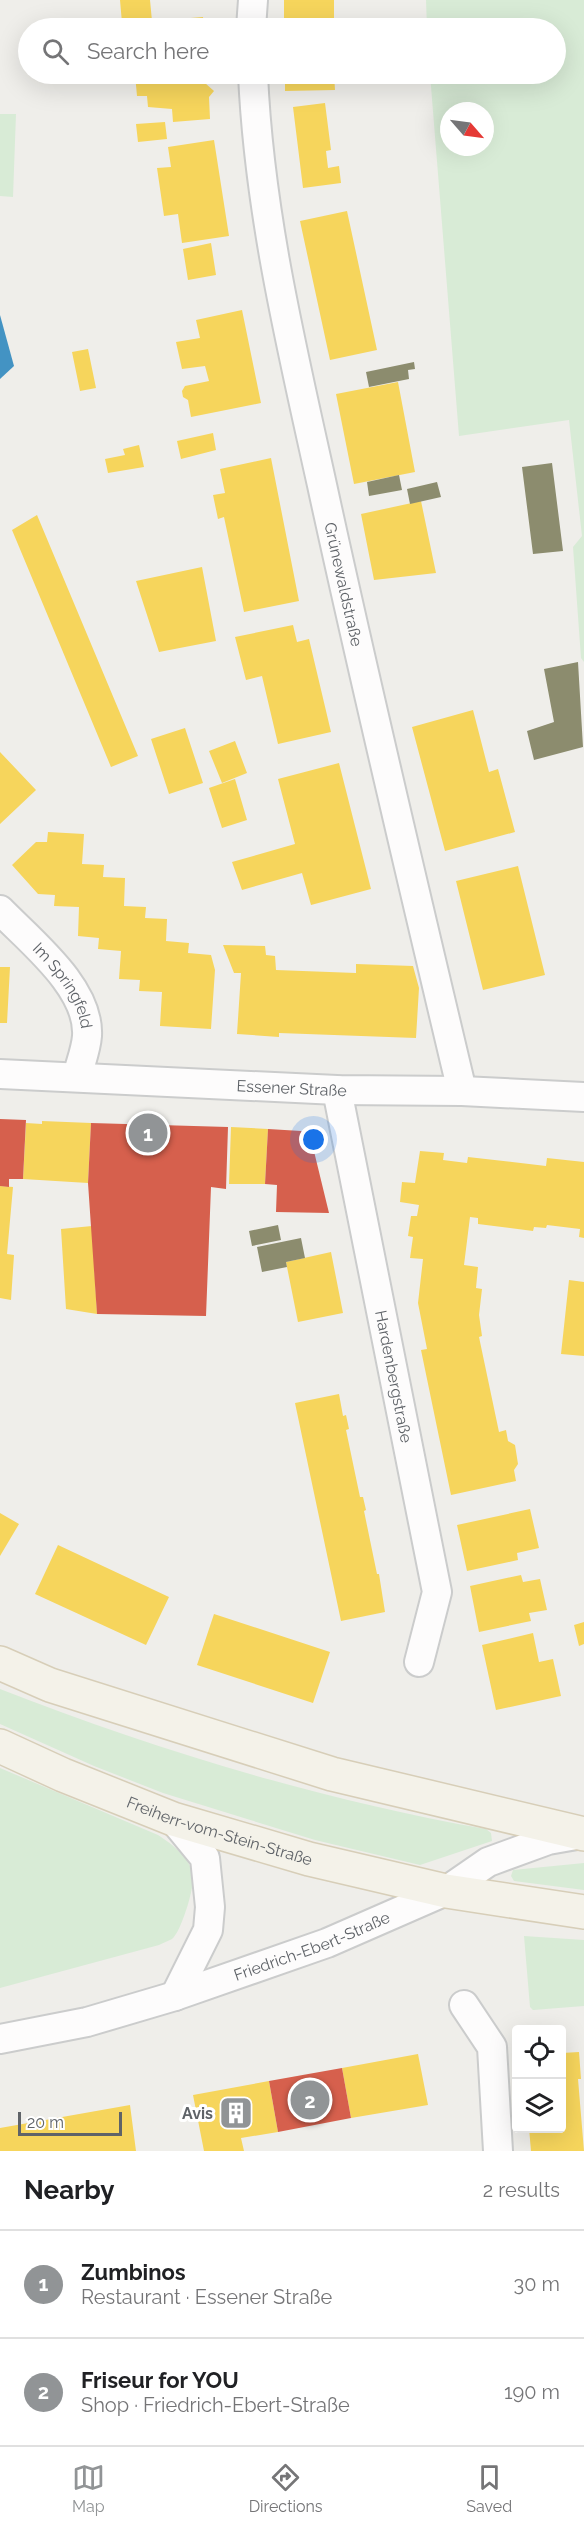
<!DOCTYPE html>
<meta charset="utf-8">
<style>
body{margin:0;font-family:Raleway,sans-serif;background:#f2f2f2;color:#202124}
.controls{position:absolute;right:18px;bottom:18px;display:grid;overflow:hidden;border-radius:6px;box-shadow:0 6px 24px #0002}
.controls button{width:54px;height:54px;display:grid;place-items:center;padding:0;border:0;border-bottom:2px solid #e0e0e0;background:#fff;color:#202124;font:30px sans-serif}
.compass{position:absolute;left:440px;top:102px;width:54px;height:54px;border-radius:50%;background:#fff;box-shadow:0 6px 24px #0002;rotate:118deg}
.scale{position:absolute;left:18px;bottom:15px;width:104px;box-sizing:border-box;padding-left:6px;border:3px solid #5f6368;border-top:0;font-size:16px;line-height:21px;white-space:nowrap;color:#5f6368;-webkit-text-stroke:4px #fff;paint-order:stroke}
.you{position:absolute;left:314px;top:1140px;width:21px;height:21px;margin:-15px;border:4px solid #fff;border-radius:50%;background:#1a73e8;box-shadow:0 0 0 9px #1a73e833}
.badge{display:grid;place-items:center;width:39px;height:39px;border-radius:50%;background:#919496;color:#fff;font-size:20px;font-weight:700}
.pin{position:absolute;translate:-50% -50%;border:3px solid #fff;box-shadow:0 2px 6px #0006}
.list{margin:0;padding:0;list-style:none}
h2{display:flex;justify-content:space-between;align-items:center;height:78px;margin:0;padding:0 24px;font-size:26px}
h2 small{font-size:20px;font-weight:400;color:#757577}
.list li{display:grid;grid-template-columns:39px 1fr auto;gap:18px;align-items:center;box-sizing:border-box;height:108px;padding:0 24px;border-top:2px solid #e0e0e0}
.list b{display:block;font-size:22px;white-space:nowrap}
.list p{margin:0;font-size:20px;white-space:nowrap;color:#757577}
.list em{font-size:20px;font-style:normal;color:#757577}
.icon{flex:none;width:33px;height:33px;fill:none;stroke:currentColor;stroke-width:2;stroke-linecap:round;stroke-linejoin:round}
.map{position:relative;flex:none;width:584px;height:2151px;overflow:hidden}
.search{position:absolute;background:#fff;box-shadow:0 6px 24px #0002;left:18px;right:18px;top:18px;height:66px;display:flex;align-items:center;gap:15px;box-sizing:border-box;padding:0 21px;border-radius:33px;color:#757577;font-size:22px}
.sheet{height:294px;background:#fff}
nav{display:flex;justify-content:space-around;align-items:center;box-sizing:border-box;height:84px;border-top:2px solid #e0e0e0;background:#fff;font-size:16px;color:#757577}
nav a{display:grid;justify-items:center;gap:3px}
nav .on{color:#919496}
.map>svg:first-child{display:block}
.green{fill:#d8ebd6;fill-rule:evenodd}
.homes{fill:#f6d55c}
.shops{fill:#d6604d}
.schools{fill:#4393c3}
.industry{fill:#8c8c6e}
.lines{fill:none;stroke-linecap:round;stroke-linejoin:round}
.minor-casing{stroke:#cbcccc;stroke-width:32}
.primary-casing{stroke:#d7ceb8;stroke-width:36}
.minor{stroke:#fdfcfc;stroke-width:28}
.primary{stroke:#f4f2e9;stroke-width:33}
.labels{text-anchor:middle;stroke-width:6;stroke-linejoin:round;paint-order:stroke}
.street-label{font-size:16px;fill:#5f6368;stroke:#fff}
.poi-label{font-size:16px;font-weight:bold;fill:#5f6368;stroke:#fff;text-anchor:end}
</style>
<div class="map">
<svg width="584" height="2151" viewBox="0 0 584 2151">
<rect width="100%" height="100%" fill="#efeeea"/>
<path class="green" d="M426,0H584V662L581,658L573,547L582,536L569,420L459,436L430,74H556V28H427ZM449,111H485V147H449Z
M0,114H16L13,197L0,196Z
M0,1689C156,1750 321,1800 486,1829L491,1833L492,1841L420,1865L315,1840L163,1793L94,1766L0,1724Z
M0,1768L158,1835C172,1844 192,1859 193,1877C194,1889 181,1932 172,1939C168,1941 163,1943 159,1945L0,1988Z
M584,1863V1890L514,1881L511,1876L513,1870Z
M524,1936L584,1940V2006L533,2010L530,2007Z"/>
<path class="homes" d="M120,0H150L152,21L122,23Z
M284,0H334V28H284Z
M203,17L204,28H166V20Z
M135,74H205V83L214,91L209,97L210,119L173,122L172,109L148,107L147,96H137Z
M285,74H334L335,90L285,91Z
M325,103L331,150L326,151L328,168L339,166L341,183L303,188L293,107Z
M165,122L167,139L138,142L136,124Z
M214,140L229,236L182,243L178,214L164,216L157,168L171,167L168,147Z
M347,211L377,350L330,360L300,221Z
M211,243L216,275L188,280L183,249Z
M242,310L261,403L191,417L188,400L183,397L182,391L185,386L209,381L205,366L182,369L176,342L200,338L196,320Z
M88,349L96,388L80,391L72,352Z
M398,382L415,472L354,484L336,394Z
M213,433L216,450L181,459L177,441Z
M139,445L144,467L108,473L105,459L125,455L123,449Z
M271,458L299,601L244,612L224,517L218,519L213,495L225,493L220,469Z
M421,501L436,573L374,580L361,514Z
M37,515L138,756L111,767L12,530Z
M202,567L216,641L159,652L136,581Z
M293,625L297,642L309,639L331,732L278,744L262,676L246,680L235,637Z
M473,710L489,772L498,769L515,832L445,851L412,727Z
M185,728L203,783L169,794L151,739Z
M235,741L247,773L222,783L209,751Z
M0,752L36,790L0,824Z
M339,763L371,889L311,905L302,873L242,890L232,862L295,844L278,779Z
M235,779L247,820L222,828L209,788Z
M48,832L84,834L82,864L104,865L103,877L125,878L124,906L146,907L145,918L167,919L166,941L189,943L188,953L211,955L215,970L211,1029L160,1026L162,992L139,991L140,980L119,979L121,951L98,949L99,938L78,936L79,907L54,906L55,895L38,894L12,865L36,842H47Z
M518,866L545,975L483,990L456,881Z
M223,945L265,946L266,955L275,956L276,970L356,973V964L413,966L419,988L416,1038L279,1033V1037L237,1034L241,973H234Z
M0,967H10L7,1023H0Z
M42,1121L91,1123L88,1183L23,1179L26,1123L42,1124Z
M231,1127L268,1129L265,1184H229Z
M420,1151L444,1153L443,1160L467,1163L468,1157L546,1166L547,1158L584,1162V1238L579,1237L580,1229L547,1225L546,1228L534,1227L533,1231L478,1224V1218L470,1217L464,1265L478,1267L476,1288L482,1289L479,1315L482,1336L479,1337L499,1432L506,1430L508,1441L515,1445L518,1464L514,1470L516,1481L451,1495L421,1350L427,1349L418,1303L423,1259L410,1258L413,1237L408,1236L411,1216H417L419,1205L400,1202L402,1182L415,1183Z
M0,1186L13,1187L7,1254L14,1255L11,1300L0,1298Z
M92,1226L97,1314L66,1309L61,1229Z
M331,1252L343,1313L298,1322L286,1262Z
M569,1280L584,1282V1356L561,1354Z
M339,1394L343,1416L346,1415L349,1429L346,1430L360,1497H363L366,1510L364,1511L377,1574H379L385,1612L341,1621L295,1403Z
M530,1509L539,1548L517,1553L518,1560L467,1571L457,1525Z
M0,1513L19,1524L0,1556Z
M58,1545L169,1597L146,1645L35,1594Z
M521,1575L523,1582L540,1579L547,1610L529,1613L531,1621L479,1632L470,1586Z
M214,1614L330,1652L313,1703L197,1665Z
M584,1622V1644L579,1646L574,1625Z
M533,1633L539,1662L553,1659L561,1696L496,1710L482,1645Z
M579,2052L581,2079H578L584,2151H531L529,2128H562V2053Z
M418,2054L428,2105L351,2118L342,2068Z
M269,2081L278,2132L241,2138L244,2151H204L193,2095Z
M130,2105L136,2151H0V2128Z"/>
<path class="shops" d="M0,1119L26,1120L23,1179H9V1187L0,1186Z
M91,1123L228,1127L226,1189L211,1187L206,1316L97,1314L88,1183Z
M268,1129L301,1131L311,1139L329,1213L276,1212L277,1185L265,1184Z
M342,2068L351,2118L278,2132L269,2081Z"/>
<path class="schools" d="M0,315L14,366L0,379Z"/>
<path class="industry" d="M414,362L415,369L408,370L409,379L369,387L366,372Z
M552,463L563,551L533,554L522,467Z
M399,475L402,490L369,496L367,482Z
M437,482L441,497L410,504L407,489Z
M578,662L583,747L534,760L527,731L554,722L544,669Z
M278,1225L281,1240L252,1246L249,1231Z
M301,1238L305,1258L286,1262L287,1267L262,1272L257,1247Z"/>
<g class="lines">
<defs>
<g id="minor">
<path d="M251,28L253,0"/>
<path id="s1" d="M253,74C259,213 292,349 322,485C366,688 414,889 462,1091"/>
<path id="s2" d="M0,910C31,942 90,988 87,1036C86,1050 80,1064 77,1077"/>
<path id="s3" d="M0,1074L337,1090L462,1091L584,1097"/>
<path id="s4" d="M337,1090L437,1592L419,1662"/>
<path d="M173,1819L205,1858L210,1907L208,1930L175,1996"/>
<path d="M464,2005L492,2047L498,2151"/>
<path id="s5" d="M0,2039L87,2022L175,1996L327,1943L446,1891L488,1862L548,1840L582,1834"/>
</g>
<g id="primary">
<path d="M0,1663L50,1685L332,1774L584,1834"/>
<path id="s6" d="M0,1746L63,1775L173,1819L309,1859L446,1891L584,1912"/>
</g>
</defs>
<use href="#minor" class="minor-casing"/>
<use href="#primary" class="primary-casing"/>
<use href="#minor" class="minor"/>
<use href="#primary" class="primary"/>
</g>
<defs>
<symbol id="building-square" viewBox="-11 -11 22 22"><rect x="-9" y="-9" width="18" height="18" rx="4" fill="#919496" stroke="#fff"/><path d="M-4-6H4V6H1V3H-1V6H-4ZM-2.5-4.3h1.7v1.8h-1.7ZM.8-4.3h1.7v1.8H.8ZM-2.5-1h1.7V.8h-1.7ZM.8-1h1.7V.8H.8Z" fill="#fff"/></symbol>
</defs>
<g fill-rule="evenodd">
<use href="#building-square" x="217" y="2094" width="38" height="38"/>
</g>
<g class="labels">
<g class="street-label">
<text dy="6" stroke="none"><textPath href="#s1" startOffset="519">Grünewaldstraße</textPath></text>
<text dy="6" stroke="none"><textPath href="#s2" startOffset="100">Im Springfeld</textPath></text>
<text dy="6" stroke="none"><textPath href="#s3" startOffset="292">Essener Straße</textPath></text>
<text dy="6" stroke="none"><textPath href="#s4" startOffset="292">Hardenbergstraße</textPath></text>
<text dy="6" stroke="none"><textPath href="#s6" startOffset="236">Freiherr-vom-Stein-Straße</textPath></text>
<text dy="6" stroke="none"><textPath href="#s5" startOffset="326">Friedrich-Ebert-Straße</textPath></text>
</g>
<g class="poi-label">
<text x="213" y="2119">Avis</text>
</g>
</g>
</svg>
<div class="controls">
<button><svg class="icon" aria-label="locate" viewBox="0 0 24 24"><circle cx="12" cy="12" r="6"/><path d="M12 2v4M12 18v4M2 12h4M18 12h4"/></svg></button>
<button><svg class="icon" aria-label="layers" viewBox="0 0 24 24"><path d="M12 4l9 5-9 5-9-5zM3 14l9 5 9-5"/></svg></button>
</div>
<svg class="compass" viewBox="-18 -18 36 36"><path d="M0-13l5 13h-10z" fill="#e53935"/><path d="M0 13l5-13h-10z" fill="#757577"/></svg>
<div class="scale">20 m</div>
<div class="you"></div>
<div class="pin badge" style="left:148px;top:1133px">1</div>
<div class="pin badge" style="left:310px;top:2100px">2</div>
<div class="search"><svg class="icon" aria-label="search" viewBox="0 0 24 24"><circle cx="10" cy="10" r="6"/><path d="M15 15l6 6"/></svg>Search here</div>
</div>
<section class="sheet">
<h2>Nearby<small>2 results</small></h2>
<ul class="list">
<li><span class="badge">1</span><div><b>Zumbinos</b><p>Restaurant · Essener Straße</p></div><em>30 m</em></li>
<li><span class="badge">2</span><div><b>Friseur for YOU</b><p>Shop · Friedrich-Ebert-Straße</p></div><em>190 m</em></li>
</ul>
</section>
<nav>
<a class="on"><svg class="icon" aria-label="map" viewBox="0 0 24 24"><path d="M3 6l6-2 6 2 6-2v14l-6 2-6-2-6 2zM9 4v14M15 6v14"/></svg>Map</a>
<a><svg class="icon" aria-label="directions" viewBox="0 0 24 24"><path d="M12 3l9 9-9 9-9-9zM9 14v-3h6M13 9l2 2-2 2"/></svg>Directions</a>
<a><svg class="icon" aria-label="saved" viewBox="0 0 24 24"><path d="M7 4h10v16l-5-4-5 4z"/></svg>Saved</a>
</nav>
